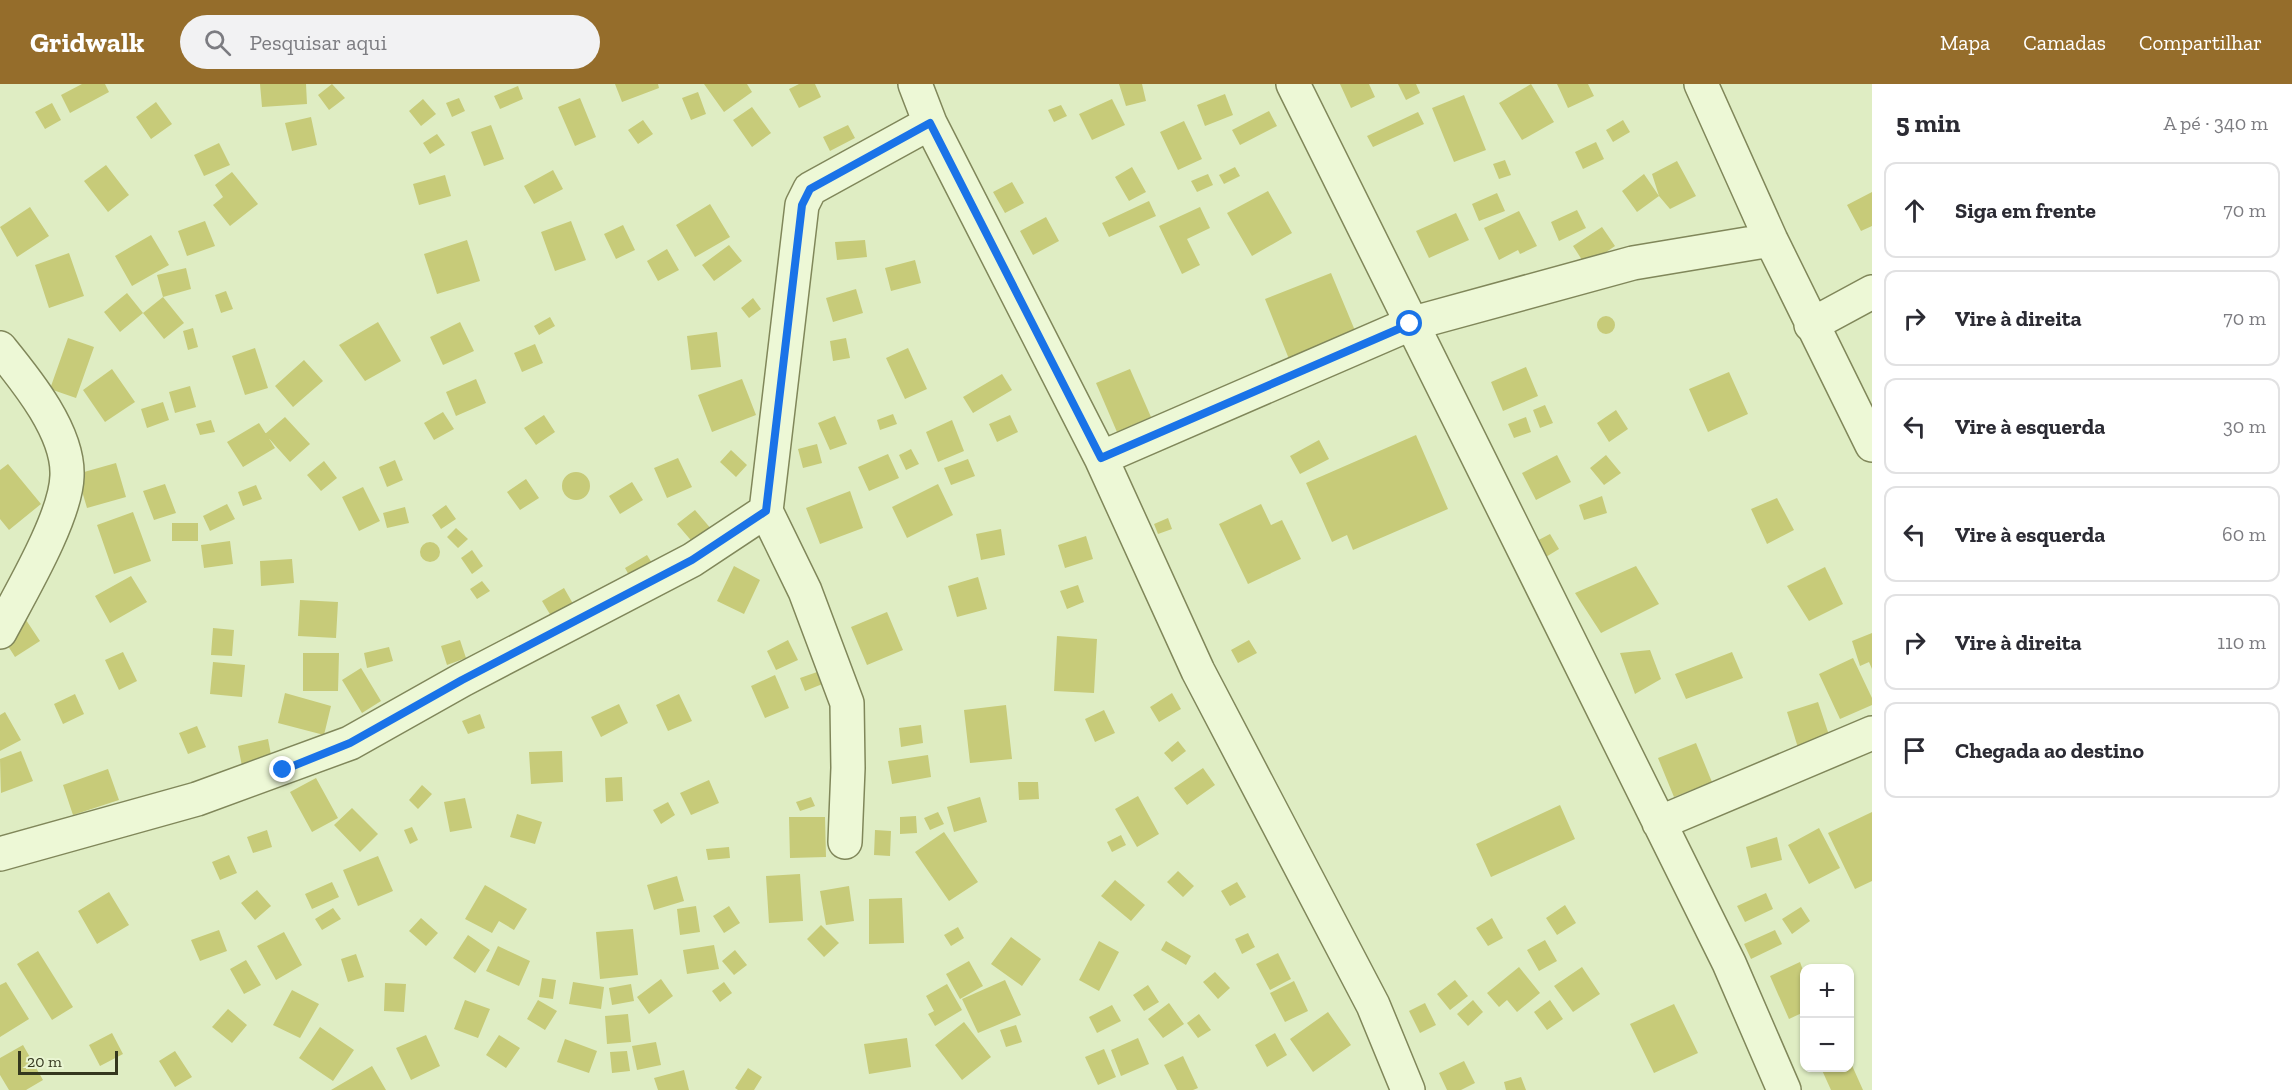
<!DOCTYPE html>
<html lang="pt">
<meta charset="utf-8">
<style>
body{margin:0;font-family:"Zilla Slab",serif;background:#f2f2f3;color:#2b2b33}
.controls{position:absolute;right:18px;bottom:18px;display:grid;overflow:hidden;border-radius:12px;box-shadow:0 2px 4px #0004}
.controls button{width:54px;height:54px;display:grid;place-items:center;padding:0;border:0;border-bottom:2px solid #e1e1e2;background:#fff;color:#2b2b33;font:30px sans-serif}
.scale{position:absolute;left:18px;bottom:15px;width:100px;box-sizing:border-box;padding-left:6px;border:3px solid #34371e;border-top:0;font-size:16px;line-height:21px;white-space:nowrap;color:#34371e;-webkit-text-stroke:4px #e9f5d2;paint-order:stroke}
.stop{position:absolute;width:18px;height:18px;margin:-14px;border:4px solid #1a73e8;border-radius:50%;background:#fff}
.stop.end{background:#1a73e8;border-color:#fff;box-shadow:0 2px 6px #0008}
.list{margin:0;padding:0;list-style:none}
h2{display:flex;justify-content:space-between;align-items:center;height:78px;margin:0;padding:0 24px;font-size:26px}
h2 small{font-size:20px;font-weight:400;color:#7c7c81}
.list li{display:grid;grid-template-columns:39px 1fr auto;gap:18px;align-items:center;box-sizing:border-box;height:96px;margin:0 12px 12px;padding:0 12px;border:2px solid #e1e1e2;border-radius:12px}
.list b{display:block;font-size:22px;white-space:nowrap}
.list em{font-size:20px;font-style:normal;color:#7c7c81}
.icon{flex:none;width:33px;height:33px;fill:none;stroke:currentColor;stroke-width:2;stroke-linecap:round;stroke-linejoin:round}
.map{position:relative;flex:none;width:1872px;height:1006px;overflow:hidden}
header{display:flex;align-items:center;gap:36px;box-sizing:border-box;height:84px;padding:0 30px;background:#956d2b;color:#fff}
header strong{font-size:28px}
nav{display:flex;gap:33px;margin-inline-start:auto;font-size:21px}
.search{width:420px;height:54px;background:#f2f2f3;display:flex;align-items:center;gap:15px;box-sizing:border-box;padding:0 21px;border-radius:33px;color:#7c7c81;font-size:22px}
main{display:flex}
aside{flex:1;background:#fff}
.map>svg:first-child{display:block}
.building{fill:#c7cb79}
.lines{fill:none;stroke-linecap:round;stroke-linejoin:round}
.minor-casing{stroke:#80875a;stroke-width:36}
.minor{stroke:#edf8d6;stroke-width:33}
.route{stroke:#1a73e8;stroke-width:8}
</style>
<header>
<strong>Gridwalk</strong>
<div class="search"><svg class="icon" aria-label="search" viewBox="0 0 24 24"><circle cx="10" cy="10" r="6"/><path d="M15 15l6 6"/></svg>Pesquisar aqui</div>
<nav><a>Mapa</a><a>Camadas</a><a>Compartilhar</a></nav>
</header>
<main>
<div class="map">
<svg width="1872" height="1006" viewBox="0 0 1872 1006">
<rect width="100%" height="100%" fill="#dfedc3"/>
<path class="building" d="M82,0H105L109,8L70,29L61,11Z
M260,0H306L307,20L262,23Z
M332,0L345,14L329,26L318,11Z
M615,0H658L659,4L622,18Z
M704,0H747L752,8L724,28Z
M799,0H815L821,13L799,24L789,5Z
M1119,0H1142L1146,17L1126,22Z
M1340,0H1369L1375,13L1351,24Z
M1398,0H1416L1420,9L1406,16Z
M1531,0L1554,38L1522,56L1499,19Z
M1557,0H1588L1594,12L1568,24Z
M518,2L523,15L500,25L494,12Z
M698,8L706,30L691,36L682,14Z
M1225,10L1233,31L1205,42L1197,21Z
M1464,11L1486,66L1454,78L1432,24Z
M459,14L465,27L452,33L446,19Z
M580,14L596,53L575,62L558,23Z
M423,15L436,30L421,42L409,27Z
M1112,15L1125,41L1092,56L1079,30Z
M156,18L172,40L151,55L136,33Z
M52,19L61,36L45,45L35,28Z
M1061,21L1067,32L1054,38L1048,26Z
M752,23L771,49L752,63L733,36Z
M1269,27L1277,42L1240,61L1232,46Z
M1418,28L1424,40L1373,63L1367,52Z
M311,33L317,61L292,67L285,39Z
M643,36L653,50L638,60L628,46Z
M1623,36L1630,48L1613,58L1606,46Z
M1184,37L1202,75L1178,86L1160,48Z
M491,41L504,75L484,82L471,48Z
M848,41L855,54L830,67L823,53Z
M437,50L445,61L430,70L423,59Z
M1596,58L1604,75L1583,85L1575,68Z
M219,59L230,81L204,92L194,71Z
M1505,76L1511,91L1499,95L1493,80Z
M1677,77L1696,112L1670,125L1659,112L1652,90Z
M106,81L129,111L108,128L84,97Z
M1132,83L1146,108L1129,117L1115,93Z
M1235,83L1240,92L1224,100L1219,91Z
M553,86L563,105L534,120L524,102Z
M232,88L258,120L230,142L213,121L223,113L215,101Z
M1208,90L1213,101L1197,108L1191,97Z
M1644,90L1659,112L1637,128L1622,107Z
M445,91L451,112L419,121L413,100Z
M1012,98L1024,119L1005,129L993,108Z
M1268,107L1292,149L1252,172L1227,129Z
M1872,108V142L1861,147L1847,121Z
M1497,109L1505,127L1479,137L1472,120Z
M1149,117L1156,132L1109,153L1102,139Z
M710,120L730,153L695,173L676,141Z
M30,123L49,152L17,173L0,143Z
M1200,123L1210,144L1187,155L1200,181L1182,190L1159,142Z
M1577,126L1586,144L1559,157L1551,138Z
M1519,127L1537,162L1520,170L1518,166L1499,176L1484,144Z
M1456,129L1469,156L1429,174L1416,147Z
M1046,133L1059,157L1033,171L1020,147Z
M205,137L215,162L187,172L178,147Z
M571,137L586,176L555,187L541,148Z
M623,141L635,166L616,175L604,150Z
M1602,143L1615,162L1586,182L1573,162Z
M151,151L169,181L132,202L115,172Z
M467,156L480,197L437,210L424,170Z
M865,156L867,173L837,176L835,158Z
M729,161L742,177L714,197L702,181Z
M667,165L679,186L658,197L647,177Z
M69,169L84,212L49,224L35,181Z
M915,176L921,199L891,207L885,184Z
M186,184L191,205L163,213L157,191Z
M1331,189L1356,249L1289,275L1265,215Z
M856,205L863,229L833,238L826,214Z
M226,207L233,225L221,229L215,211Z
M127,209L143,229L120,248L104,228Z
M163,213L184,239L164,255L143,229Z
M753,214L761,225L749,234L741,224Z
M1597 241a9 9 0 1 1 18 0a9 9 0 1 1-18 0Z
M550,233L555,242L539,251L534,242Z
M378,238L401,277L365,297L339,261Z
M460,238L474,267L443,281L430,253Z
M193,244L198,263L188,266L183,247Z
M717,248L721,283L691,286L687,252Z
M68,254L94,263L76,314L50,305Z
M846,254L850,274L833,277L830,257Z
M535,260L543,279L522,288L514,269Z
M255,264L268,304L245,311L232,272Z
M908,264L927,305L905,315L886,274Z
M304,276L323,297L293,323L275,302Z
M1526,283L1538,312L1503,327L1491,298Z
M112,285L135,318L105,338L83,306Z
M1130,285L1151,333L1117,348L1096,299Z
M1729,288L1748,330L1708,348L1689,305Z
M1002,290L1012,306L973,329L963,313Z
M476,295L486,319L456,332L446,308Z
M742,295L756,331L712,348L698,311Z
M190,302L196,323L175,329L169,308Z
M163,318L169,336L147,344L141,325Z
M1545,321L1553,339L1540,344L1533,326Z
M1616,326L1628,345L1609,358L1597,339Z
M443,328L454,345L434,356L424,339Z
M893,330L897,340L880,346L877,336Z
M544,331L555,348L536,361L524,344Z
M1010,331L1018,348L997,358L989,340Z
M835,332L847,360L830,366L818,339Z
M285,333L310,360L290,378L265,350Z
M1526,333L1531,348L1514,354L1508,340Z
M211,336L215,348L200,351L196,340Z
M952,336L964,367L938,378L926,348Z
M259,339L275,364L243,383L227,358Z
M1416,351L1448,425L1353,466L1347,451L1332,458L1306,399Z
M1319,356L1329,375L1300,390L1290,372Z
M817,360L822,379L803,384L798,365Z
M911,365L919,380L906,386L899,371Z
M731,366L747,381L736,393L720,378Z
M888,370L899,394L869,407L858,383Z
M1557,371L1571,398L1536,416L1522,389Z
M1606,371L1621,389L1604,401L1590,384Z
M678,374L692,403L667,414L654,384Z
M968,375L975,392L951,401L944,384Z
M395,376L403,396L387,403L379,383Z
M324,377L337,394L321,407L307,391Z
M116,379L126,413L87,424L77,390Z
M8,380L41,420L9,446L0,435V386Z
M562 402a14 14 0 1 1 28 0a14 14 0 1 1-28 0Z
M526,395L539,414L520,426L507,408Z
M632,398L643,416L620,430L609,412Z
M165,400L176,429L154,436L143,407Z
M938,400L953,431L907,454L892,423Z
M256,401L262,415L243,422L238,408Z
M363,403L380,437L359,447L342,413Z
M850,407L863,444L820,460L806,424Z
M1602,412L1607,429L1584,436L1579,421Z
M1777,414L1794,446L1767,460L1751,425Z
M227,420L235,435L210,447L203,432Z
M1261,420L1271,441L1282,436L1301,475L1248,500L1219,440Z
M446,421L456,435L441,445L432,431Z
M405,423L409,439L387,444L383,429Z
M695,426L712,446L695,461L677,440Z
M133,428L151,477L114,490L97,441Z
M1168,434L1172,445L1158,450L1154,440Z
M172,439H198V457H172Z
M456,444L468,455L458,464L447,453Z
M1001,445L1005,471L981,476L976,450Z
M1550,450L1559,465L1541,476L1531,460Z
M1086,452L1093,475L1065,484L1058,461Z
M230,457L233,480L204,484L201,461Z
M420 468a10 10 0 1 1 20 0a10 10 0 1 1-20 0Z
M472,466L483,482L472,490L461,474Z
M647,471L658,489L635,502L625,484Z
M292,475L294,499L261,502L260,477Z
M734,482L760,496L744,530L717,517Z
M1636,482L1659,520L1601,549L1575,509Z
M1825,483L1843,520L1809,537L1787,502Z
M131,492L147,518L110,539L95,512Z
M978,493L987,525L957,533L948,502Z
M482,497L490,507L477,515L470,505Z
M1078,501L1084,518L1067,525L1060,507Z
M564,504L576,525L554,537L542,517Z
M300,516L338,518L336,554L298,552Z
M887,528L903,566L867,581L851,543Z
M26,536L40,557L15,573L1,551Z
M213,544L234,546L232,572L211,571Z
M1872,549V585L1869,578L1860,582L1852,557Z
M1057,552L1097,555L1094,609L1054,607Z
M460,556L466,574L447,581L441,562Z
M788,556L798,576L776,586L767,567Z
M1249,556L1257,569L1238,579L1231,566Z
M389,563L393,577L367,584L364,569Z
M1650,566L1661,595L1635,610L1620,569Z
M123,568L137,597L119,606L105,576Z
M1732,568L1743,594L1686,615L1675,590Z
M303,569H339L338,607H303Z
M1853,574L1872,614V621L1840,635L1819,590Z
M213,578L245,581L242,613L210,610Z
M361,584L381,617L362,629L342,596Z
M820,587L825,599L805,607L800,594Z
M775,591L789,624L765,634L751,602Z
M285,609L331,622L324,651L278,639Z
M1172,609L1181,625L1159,638L1150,623Z
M75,610L84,630L63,640L54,620Z
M679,610L692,637L668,647L656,621Z
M1818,618L1831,657L1799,667L1787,628Z
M619,620L628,639L601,653L591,633Z
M1006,621L1012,675L970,679L964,626Z
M1104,626L1115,649L1095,658L1085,635Z
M5,628L21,656L0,667V631Z
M480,630L485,644L468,650L462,637Z
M921,641L923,659L901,663L899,644Z
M197,642L206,663L188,670L179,649Z
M268,655L272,676L242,682L238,662Z
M1178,657L1186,667L1172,678L1164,669Z
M1696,659L1712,698L1674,713L1658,674Z
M21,667L33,697L1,709L0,675Z
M562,667L563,698L531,700L529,668Z
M928,671L931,693L892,700L888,677Z
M1203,684L1215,701L1187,721L1174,704Z
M108,685L119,716L73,731L63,701Z
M622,693L623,717L606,718L605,694Z
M316,694L338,734L312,748L290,708Z
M709,696L719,719L691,731L680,709Z
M1018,698H1038L1039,715L1019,716Z
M422,701L432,710L418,725L409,716Z
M1138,712L1159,750L1137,763L1115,725Z
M811,713L815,722L800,727L796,718Z
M980,713L987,738L954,748L947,723Z
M465,714L472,744L450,748L444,718Z
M668,718L675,731L661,740L653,726Z
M1560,721L1575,755L1491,793L1476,760Z
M352,724L378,750L360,768L334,741Z
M938,728L944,740L930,746L924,734Z
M1872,728V797L1855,805L1828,749Z
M517,730L542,738L535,760L510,753Z
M916,732L917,749L900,750V733Z
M789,733H825L826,773L790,774Z
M412,743L418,756L410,760L404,746Z
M1819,744L1840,784L1809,800L1788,761Z
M267,746L272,763L253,769L247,753Z
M875,746L891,747L890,772L874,771Z
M944,748L978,798L949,817L915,768Z
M1121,751L1126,761L1112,768L1107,758Z
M1777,753L1782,776L1751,784L1746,763Z
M729,763L730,774L708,776L706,765Z
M229,771L237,789L220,796L212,778Z
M378,772L393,807L358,822L343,786Z
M1178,787L1194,802L1183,813L1167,798Z
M800,790L803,837L769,839L766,792Z
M677,792L684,817L654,826L647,801Z
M1115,796L1145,821L1131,837L1101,812Z
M332,798L339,813L312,825L305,810Z
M1237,798L1246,813L1230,822L1221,807Z
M485,801L527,825L514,846L499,837L492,849L465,835Z
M849,802L854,837L826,841L820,807Z
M257,806L271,822L255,836L241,819Z
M109,808L129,841L97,860L78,827Z
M1766,809L1773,825L1745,838L1737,822Z
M902,814L904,859L869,860V815Z
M1565,821L1576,839L1557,851L1546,834Z
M696,822L700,848L680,851L677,825Z
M729,822L740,839L724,849L713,832Z
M1801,823L1810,837L1792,850L1782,835Z
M333,824L341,835L322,846L315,835Z
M421,834L438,849L426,862L409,847Z
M1492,834L1503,854L1488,862L1476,844Z
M821,841L839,859L824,873L807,855Z
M958,843L964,854L951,862L944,851Z
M633,845L638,891L600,895L596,848Z
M219,846L227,867L200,877L191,856Z
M1775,846L1782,860L1751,875L1744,860Z
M284,848L302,881L276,896L257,862Z
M1248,849L1255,863L1242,870L1235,855Z
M468,851L490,866L475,889L453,874Z
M1011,853L1041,875L1022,902L991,880Z
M1545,856L1557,877L1539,887L1527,866Z
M1099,857L1119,868L1099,907L1079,896Z
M1166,857L1191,872L1186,881L1161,866Z
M714,861L719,885L687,890L683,866Z
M498,862L530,877L519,902L486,887Z
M735,866L747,881L734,891L722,877Z
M38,867L73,923L52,936L17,880Z
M1278,869L1291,895L1270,906L1256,880Z
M356,870L364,893L348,898L341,875Z
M246,876L261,901L244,910L230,885Z
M969,877L983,902L960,915L946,890Z
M1800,878L1804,889V928L1789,935L1770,892Z
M1519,883L1540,909L1517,928L1507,916L1499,923L1487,909Z
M1582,883L1600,910L1573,928L1554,902Z
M1215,888L1230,904L1218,915L1203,898Z
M542,894L556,896L553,915L539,913Z
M661,895L673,912L649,930L637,913Z
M1005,896L1021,931L978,949L962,915Z
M1455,896L1468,912L1450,926L1437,910Z
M1294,897L1308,927L1285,938L1270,909Z
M6,898L29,935L0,953V901Z
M573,898L604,903L601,925L569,920Z
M724,898L732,909L720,918L712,907Z
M385,899L406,900L404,928L384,927Z
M631,900L634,917L612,921L609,904Z
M947,900L962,926L935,942L928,930L934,927L926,912Z
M1148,901L1159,918L1144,927L1133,911Z
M292,906L319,920L300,954L273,941Z
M465,916L490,925L478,954L454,945Z
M538,916L557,927L545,946L527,935Z
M1473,916L1483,928L1468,942L1457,930Z
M1550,916L1563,935L1547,946L1534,928Z
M1169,919L1184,940L1163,954L1148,935Z
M1425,919L1436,941L1420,949L1409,927Z
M1674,920L1698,969L1654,989L1630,940Z
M1112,921L1121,937L1097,949L1089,933Z
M228,925L247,941L232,959L212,943Z
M1328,928L1351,961L1313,988L1290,955Z
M628,930L631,958L607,960L605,932Z
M1199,930L1211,946L1198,954L1187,939Z
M964,938L991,973L962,996L935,961Z
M1016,941L1022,958L1006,963L1000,946Z
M320,943L354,966L333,997L299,974Z
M112,949L123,970L100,982L89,961Z
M1275,949L1287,971L1267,983L1255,961Z
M426,951L440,982L411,996L396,964Z
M499,951L520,964L506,984L486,971Z
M907,954L911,983L869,990L864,960Z
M1138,954L1149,980L1121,992L1111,966Z
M565,955L597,967L589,989L557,978Z
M656,958L661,981L637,986L632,962Z
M23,961L43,996L26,1006H9L0,991V974Z
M1104,965L1116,993L1098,1001L1085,973Z
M175,967L192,993L175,1003L159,977Z
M627,967L630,987L612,989L610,968Z
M1183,972L1198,1004L1193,1006H1177L1164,981Z
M1464,977L1475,999L1461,1006H1447L1439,989Z
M1850,977L1863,1006H1831L1821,984H1850Z
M372,982L386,1006H331Z
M748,984L762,993L754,1006H738L735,1004Z
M684,986L689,1006H658L654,994Z
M1521,993L1526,1006H1506L1504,998Z"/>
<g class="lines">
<defs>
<path id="minor" d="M915,0L930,39L1101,374L1198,587L1373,921L1408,1006
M1293,0L1729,879L1784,1006
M1701,0L1771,156L1872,361
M1811,241L1872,208
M0,264C26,296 69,348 67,392C66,433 20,510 0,548
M1101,374L1410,240L1633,179L1771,156
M766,427L805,507L847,619L848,684L845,758
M1659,739L1872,649
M0,770L197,715L350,659L462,596L692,476L766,427L802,121L810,105L930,39"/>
</defs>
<use href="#minor" class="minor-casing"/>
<use href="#minor" class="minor"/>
</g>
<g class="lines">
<path class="route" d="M283,686L350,659L462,596L692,476L766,427L802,121L810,105L930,39L1101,374L1410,240"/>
</g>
</svg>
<div class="controls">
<button>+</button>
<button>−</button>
</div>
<div class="scale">20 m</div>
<div class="stop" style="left:1410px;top:240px"></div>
<div class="stop end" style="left:283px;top:686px"></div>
</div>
<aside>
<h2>5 min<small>A pé · 340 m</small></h2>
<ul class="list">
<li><svg class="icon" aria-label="ahead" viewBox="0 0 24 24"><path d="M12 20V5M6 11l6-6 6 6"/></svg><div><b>Siga em frente</b></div><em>70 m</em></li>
<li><svg class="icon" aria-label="right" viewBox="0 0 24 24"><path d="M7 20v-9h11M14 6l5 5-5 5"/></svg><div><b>Vire à direita</b></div><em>70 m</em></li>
<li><svg class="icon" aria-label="left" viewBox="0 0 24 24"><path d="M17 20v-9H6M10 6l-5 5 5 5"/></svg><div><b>Vire à esquerda</b></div><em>30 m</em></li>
<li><svg class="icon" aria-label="left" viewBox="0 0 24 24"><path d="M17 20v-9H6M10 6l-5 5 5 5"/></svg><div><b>Vire à esquerda</b></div><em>60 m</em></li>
<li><svg class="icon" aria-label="right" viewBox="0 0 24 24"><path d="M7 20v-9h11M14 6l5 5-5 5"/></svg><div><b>Vire à direita</b></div><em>110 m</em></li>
<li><svg class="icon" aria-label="arrive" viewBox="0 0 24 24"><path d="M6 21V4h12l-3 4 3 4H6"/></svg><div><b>Chegada ao destino</b></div></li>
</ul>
</aside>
</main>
